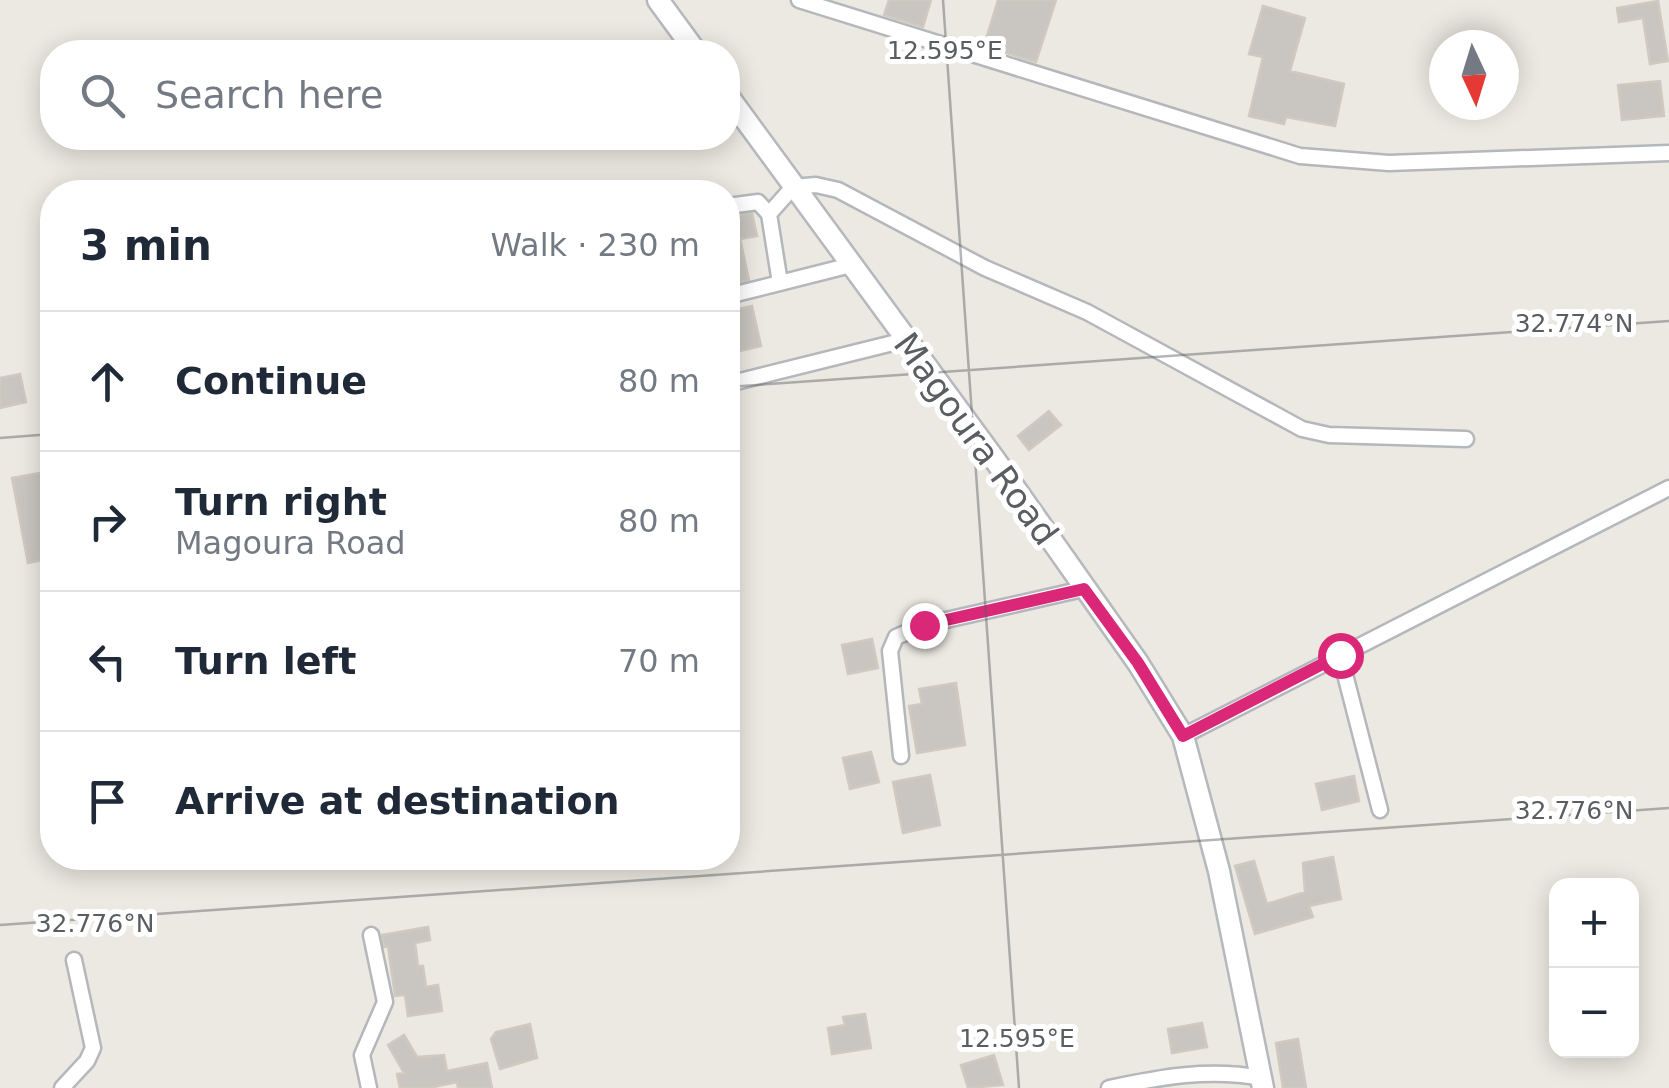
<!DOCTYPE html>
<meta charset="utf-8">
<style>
body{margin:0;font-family:"DejaVu Sans",sans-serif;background:#f2f2f3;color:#1f2937}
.controls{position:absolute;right:30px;bottom:30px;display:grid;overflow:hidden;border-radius:20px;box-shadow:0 5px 25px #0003}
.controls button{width:90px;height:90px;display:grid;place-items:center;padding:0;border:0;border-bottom:2px solid #e0e1e3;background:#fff;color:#1f2937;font:50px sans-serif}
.compass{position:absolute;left:1429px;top:30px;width:90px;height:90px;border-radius:50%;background:#fff;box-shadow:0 5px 25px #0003;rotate:176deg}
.stop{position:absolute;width:30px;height:30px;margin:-22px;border:8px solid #db2777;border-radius:50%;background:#fff}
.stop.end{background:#db2777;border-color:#fff;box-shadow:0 2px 10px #0008}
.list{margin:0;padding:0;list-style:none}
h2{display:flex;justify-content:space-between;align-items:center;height:130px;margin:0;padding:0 40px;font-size:42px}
h2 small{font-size:32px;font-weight:400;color:#747a83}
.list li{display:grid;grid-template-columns:65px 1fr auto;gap:30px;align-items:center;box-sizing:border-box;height:140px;padding:0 40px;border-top:2px solid #e0e1e3}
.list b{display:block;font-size:38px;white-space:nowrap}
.list p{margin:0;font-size:32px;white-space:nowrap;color:#747a83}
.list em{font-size:32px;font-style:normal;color:#747a83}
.icon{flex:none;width:55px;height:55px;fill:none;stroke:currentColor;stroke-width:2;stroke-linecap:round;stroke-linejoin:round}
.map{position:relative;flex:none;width:1669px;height:1088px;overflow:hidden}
.search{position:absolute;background:#fff;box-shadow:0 5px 25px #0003;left:40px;top:40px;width:700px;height:110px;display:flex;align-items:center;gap:25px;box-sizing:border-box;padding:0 35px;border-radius:40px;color:#747a83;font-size:38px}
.panel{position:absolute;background:#fff;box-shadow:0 5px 25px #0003;left:40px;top:180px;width:700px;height:690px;border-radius:40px}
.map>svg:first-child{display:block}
.building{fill:#c9c5c0;stroke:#cfcac0;stroke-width:2.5}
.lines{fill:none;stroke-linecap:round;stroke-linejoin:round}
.street-casing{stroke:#b4b7bb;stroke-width:19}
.secondary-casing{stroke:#b5b8bd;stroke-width:25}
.street{stroke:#fff;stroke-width:14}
.secondary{stroke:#fff;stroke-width:20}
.route{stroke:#db2777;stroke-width:12}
.ticks{fill:none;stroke:#5a5d61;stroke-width:2.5;stroke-opacity:0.45}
.labels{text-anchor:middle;stroke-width:10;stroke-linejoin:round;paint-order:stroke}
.street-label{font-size:35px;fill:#5a5d61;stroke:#fff}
.ticks-label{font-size:25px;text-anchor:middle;fill:#5a5d61;stroke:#fff;stroke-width:10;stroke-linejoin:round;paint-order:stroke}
</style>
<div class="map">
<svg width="1669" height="1088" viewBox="0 0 1669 1088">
<rect width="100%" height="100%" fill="#ebe9e1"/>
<path class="building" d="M889,0H931L923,27L884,15Z
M998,0H1056L1036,62L984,46Z
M1658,1L1668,61L1650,64L1643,18L1619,22L1617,8Z
M1263,6L1305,18L1290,71L1344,84L1335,126L1286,117L1284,124L1249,116L1263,57L1249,54Z
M1660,81L1664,116L1622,120L1618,85Z
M752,213L757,236L740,239L749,280L728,285V234L736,233L732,216Z
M752,306L761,346L731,353L728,311Z
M20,374L26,402L0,408V378Z
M1049,411L1061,425L1029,450L1018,436Z
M46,472L52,510V558L28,563L12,478Z
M872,639L878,668L848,674L842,645Z
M956,683L965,745L917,753L909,706L922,704L919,689Z
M871,752L879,782L850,789L843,758Z
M930,775L940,825L903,833L893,782Z
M1354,776L1359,801L1322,810L1316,784Z
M1333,857L1341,899L1309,906L1313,917L1255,934L1235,866L1254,861L1267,904L1305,892L1303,863Z
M428,927L430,940L415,943L418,966H423L426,987L438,985L442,1011L408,1016L405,995L395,996L388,946L384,947L382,935Z
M865,1014L871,1048L832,1054L828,1028L845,1025L843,1017Z
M1202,1023L1207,1047L1172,1053L1168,1029Z
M530,1024L537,1058L500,1069L491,1039L496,1032Z
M404,1035L417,1057L444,1055L447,1071L487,1063L492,1088H458L457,1082L429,1088H400L397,1074L404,1073L388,1045Z
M1298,1039L1306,1088H1283L1276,1043Z
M994,1055L1003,1085L968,1088L961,1065Z"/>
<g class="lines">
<defs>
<path id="street" d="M799,0L1300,156L1389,163L1669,153
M728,206L758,202L769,214L793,187L816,185L838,190L985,268L1087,312L1302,429L1329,435L1466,439
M769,214L780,283
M728,296L851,265
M728,384L905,340
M1340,655L1380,810
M1183,736L1669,488
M901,756L890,651L896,637L924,625L1083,589
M62,1088L87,1061L93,1048L74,960
M369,1088L362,1055L385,1002L371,935
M1109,1088C1160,1077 1210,1068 1261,1078"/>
<path id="secondary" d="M658,0L696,52
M728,96L995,460L1138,663L1183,736L1219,871L1263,1088"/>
</defs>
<use href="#street" class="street-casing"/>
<use href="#secondary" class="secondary-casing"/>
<use href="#street" class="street"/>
<use href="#secondary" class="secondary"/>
</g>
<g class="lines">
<path class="route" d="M924,625L1084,589L1138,663L1183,736L1340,655"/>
</g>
<path class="ticks" d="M943,0L1019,1088M728,387L1669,321M0,438L52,434M0,925L1669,808"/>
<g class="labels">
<g class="street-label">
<text transform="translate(976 439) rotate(54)" y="12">Magoura Road</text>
</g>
</g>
<g class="ticks-label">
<text x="945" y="59">12.595°E</text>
<text x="1574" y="332">32.774°N</text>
<text x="1574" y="819">32.776°N</text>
<text x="95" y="932">32.776°N</text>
<text x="1017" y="1047">12.595°E</text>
</g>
</svg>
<div class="controls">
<button>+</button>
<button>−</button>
</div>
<svg class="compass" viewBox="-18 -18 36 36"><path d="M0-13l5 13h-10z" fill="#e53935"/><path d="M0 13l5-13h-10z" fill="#747a83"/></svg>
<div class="stop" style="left:1340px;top:655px"></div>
<div class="stop end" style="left:924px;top:625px"></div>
<div class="search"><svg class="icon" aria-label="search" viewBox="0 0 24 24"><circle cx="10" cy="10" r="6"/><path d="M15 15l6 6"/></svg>Search here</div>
<section class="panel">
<h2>3 min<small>Walk · 230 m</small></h2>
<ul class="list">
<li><svg class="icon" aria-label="ahead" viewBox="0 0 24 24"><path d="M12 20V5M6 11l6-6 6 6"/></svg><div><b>Continue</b></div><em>80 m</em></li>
<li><svg class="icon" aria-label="right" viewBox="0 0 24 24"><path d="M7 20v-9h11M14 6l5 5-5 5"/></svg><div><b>Turn right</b><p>Magoura Road</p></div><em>80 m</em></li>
<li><svg class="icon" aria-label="left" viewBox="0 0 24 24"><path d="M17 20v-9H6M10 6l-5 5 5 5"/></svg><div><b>Turn left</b></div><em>70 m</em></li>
<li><svg class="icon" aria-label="arrive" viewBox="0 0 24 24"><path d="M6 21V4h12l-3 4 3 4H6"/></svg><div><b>Arrive at destination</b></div></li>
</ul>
</section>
</div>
